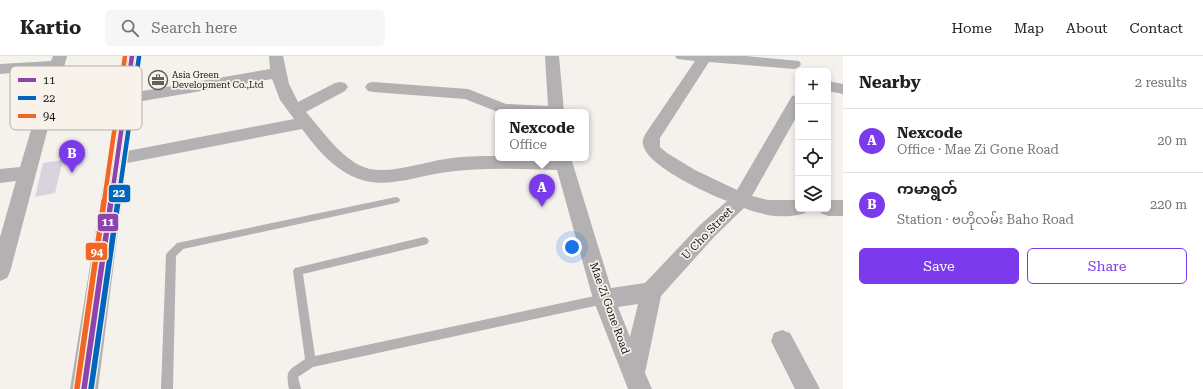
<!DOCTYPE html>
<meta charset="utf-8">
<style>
body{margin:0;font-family:"Roboto Serif","Noto Sans Myanmar",serif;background:#f6f6f6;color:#202124}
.controls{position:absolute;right:12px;top:12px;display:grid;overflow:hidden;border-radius:6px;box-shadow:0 2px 6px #0003}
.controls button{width:36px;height:36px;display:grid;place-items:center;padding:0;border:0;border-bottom:1px solid #e0e0e0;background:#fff;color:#202124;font:20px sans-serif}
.you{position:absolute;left:572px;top:191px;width:14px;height:14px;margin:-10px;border:3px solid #fff;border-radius:50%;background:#1a73e8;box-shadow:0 0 0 6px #1a73e833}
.badge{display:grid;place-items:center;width:26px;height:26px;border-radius:50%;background:#7c3aed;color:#fff;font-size:13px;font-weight:700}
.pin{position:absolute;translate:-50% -33px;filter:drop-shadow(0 1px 2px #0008)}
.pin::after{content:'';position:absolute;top:21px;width:14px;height:12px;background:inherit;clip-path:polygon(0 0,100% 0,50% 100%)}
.popup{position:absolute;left:495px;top:53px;width:94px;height:52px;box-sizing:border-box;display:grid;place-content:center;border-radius:6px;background:#fff;filter:drop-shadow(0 1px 3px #0005);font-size:13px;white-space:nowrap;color:#757577}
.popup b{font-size:15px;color:#202124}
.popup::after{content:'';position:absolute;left:50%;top:100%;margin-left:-8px;border:8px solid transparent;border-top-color:#fff}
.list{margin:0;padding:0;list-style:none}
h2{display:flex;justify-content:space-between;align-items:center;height:52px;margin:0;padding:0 16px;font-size:17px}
h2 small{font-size:13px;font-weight:400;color:#757577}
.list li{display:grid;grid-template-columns:26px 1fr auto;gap:12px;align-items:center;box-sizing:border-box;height:64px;padding:0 16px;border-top:1px solid #e0e0e0}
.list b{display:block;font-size:15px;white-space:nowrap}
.list p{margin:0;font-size:13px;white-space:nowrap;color:#757577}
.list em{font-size:13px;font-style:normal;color:#757577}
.actions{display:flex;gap:8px;padding:12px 16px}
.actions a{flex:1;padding:9px 0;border:1px solid #7c3aed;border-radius:6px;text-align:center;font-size:14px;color:#7c3aed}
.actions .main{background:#7c3aed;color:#fff}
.icon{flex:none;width:22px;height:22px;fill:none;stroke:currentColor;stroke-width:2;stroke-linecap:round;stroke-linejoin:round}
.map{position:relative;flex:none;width:843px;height:333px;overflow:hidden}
header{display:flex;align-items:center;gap:24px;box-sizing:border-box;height:56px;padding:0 20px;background:#fff;border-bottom:1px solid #e0e0e0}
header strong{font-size:19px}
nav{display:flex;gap:22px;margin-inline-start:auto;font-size:14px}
.search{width:280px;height:36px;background:#f6f6f6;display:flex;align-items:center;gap:10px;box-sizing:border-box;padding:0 14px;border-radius:6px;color:#757577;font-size:15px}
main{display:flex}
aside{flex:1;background:#fff}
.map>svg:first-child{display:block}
.building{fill:#dad2dd}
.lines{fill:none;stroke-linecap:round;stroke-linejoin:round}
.lane{fill:#b3b1b1;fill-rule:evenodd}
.street{fill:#b3b1b1;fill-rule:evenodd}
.secondary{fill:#b2b1af;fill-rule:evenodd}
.bus-1-far1-casing{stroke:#f8f2eb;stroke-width:7}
.bus-1-casing{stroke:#f8f2eb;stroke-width:8}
.bus-2-far1-casing{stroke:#f8f2eb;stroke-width:7}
.bus-2-casing{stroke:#f8f2eb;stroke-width:8}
.bus-3-far1-casing{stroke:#f8f2eb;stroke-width:7}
.bus-3-casing{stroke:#f8f2eb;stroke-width:8}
.bus-1-far1{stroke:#8e44ad;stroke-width:4.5}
.bus-1{stroke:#8e44ad;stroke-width:5.5}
.bus-2-far1{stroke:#0065bd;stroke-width:4.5}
.bus-2{stroke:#0065bd;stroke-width:5.5}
.bus-3-far1{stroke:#f26522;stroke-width:4.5}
.bus-3{stroke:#f26522;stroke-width:5.5}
.labels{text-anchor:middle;stroke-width:3.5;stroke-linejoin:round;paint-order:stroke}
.far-poi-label{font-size:9px;fill:#13110f;stroke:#f8f2eb;text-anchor:start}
.street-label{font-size:11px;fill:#13110f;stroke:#f8f2eb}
.key{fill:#f8f2eb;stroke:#b3aea9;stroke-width:1}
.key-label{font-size:11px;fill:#13110f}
.line-badge{stroke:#f8f2eb;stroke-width:1.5}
.badge-label{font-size:11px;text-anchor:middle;font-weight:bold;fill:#fff}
</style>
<header>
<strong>Kartio</strong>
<div class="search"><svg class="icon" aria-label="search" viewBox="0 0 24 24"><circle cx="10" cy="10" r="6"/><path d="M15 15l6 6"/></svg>Search here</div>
<nav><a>Home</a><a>Map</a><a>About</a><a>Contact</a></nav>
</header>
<main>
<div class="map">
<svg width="843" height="333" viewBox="0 0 843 333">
<rect width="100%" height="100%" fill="#f5f2ee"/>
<path class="building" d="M63,104L55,137L35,141L43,107Z"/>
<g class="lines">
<path class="lane" d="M396,141L399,142L400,144L399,146L396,147L183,193L176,200L173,333H161L166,198L177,187Z
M424,181L427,182L429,185L427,188L424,189L303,218L315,300L604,238L608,240L609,243L608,246L604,248L313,311L298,321L301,333H289C285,312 289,315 305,303L293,215L295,212Z"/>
<path class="street" d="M53,0H67L10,216L7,222L0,225V181L16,125L0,127V113L20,111L49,14L0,18V8L51,5Z
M269,0H283L289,28L298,46L335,27L340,26L345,27L348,31L345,35L306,56C322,74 337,97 359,109C383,122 421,106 446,103C463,100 481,100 498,100V102H571L611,232L645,227L700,169L727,145C707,137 646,110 643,88C642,84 644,81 646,77L695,5L677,3L675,0H746L799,5L801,8L799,11L794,13L709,6L660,82V91L667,97L695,114L737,134L792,40L798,39V58L752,140L768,144H798V153H807L805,157C785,164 762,159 744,152L714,181L661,240L645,317L652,333H628L593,243L557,114C520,113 483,111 447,116C429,118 412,124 393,126C351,132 325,104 302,73L117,109L111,108L108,103L111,98L117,97L294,63L280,44L272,23L125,48L119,47L117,43L119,39L125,38L270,13ZM638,248L630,281L618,251Z
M545,0H559L564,56H498L465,43L373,36L368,35L365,31L368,27L373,26L468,33L506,48L548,50Z
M828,25L843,28V38L828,35Z
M828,144H843V160H828L821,157L819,153H828Z
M782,274L790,277L820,333H795L771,285L774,277Z"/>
<path class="secondary" d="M124,0H140L98,333H70Z"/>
<defs>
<path id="bus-1-far1" d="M111,146L132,0"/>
<path id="bus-1" d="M84,333L111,145"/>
<path id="bus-2-far1" d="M118,146L139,1"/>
<path id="bus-2" d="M91,333L118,145"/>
<path id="bus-3-far1" d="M104,146L125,0"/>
<path id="bus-3" d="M77,332L104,145"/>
</defs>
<use href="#bus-1-far1" class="bus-1-far1-casing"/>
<use href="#bus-1" class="bus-1-casing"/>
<use href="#bus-2-far1" class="bus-2-far1-casing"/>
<use href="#bus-2" class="bus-2-casing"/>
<use href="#bus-3-far1" class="bus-3-far1-casing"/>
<use href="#bus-3" class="bus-3-casing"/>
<use href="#bus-1-far1" class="bus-1-far1"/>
<use href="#bus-1" class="bus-1"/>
<use href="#bus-2-far1" class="bus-2-far1"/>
<use href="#bus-2" class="bus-2"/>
<use href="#bus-3-far1" class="bus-3-far1"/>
<use href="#bus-3" class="bus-3"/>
</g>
<defs>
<symbol id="office-ring" viewBox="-11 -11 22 22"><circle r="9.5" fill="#f8f2eb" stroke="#62605d" stroke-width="1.5"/><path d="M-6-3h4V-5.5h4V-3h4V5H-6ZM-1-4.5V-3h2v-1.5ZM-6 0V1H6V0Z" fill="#62605d"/></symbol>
</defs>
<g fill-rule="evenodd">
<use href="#office-ring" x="147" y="13" width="22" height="22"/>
</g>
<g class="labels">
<g class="far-poi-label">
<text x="172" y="22">Asia Green<tspan x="172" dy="10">Development Co.,Ltd</tspan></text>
</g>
<g class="street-label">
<text transform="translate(707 177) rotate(-46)" y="4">U Cho Street</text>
<text transform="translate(610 252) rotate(70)" y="4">Mae Zi Gone Road</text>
</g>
</g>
<rect x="10" y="10" width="132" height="64" rx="6" class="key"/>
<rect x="18" y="22" width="18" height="4" fill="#8e44ad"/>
<rect x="18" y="40" width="18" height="4" fill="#0065bd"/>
<rect x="18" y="58" width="18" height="4" fill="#f26522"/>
<g class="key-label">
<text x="43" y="28">11</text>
<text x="43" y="46">22</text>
<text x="43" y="64">94</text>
</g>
<g class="line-badge">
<rect x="108" y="128" width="23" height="19" rx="4" fill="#0065bd"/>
<rect x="97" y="157" width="22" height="19" rx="4" fill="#8e44ad"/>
<rect x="85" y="186" width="23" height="19" rx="4" fill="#f26522"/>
</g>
<g class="badge-label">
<text x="119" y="141">22</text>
<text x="108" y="170">11</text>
<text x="97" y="200">94</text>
</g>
</svg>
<div class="controls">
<button>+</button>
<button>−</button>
<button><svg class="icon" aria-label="locate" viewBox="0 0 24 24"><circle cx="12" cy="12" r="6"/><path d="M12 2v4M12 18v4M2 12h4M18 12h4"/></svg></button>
<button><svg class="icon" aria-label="layers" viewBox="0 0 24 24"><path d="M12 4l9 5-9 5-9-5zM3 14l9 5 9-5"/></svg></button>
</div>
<div class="you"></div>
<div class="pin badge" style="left:542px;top:151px">A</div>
<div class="popup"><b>Nexcode</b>Office</div>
<div class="pin badge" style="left:72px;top:117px">B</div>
</div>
<aside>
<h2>Nearby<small>2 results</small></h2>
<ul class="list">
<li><span class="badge">A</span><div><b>Nexcode</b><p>Office · Mae Zi Gone Road</p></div><em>20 m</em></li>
<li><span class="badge">B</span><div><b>ကမာရွတ်</b><p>Station · ဗဟိုလမ်း Baho Road</p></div><em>220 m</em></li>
</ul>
<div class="actions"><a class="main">Save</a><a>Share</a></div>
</aside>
</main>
